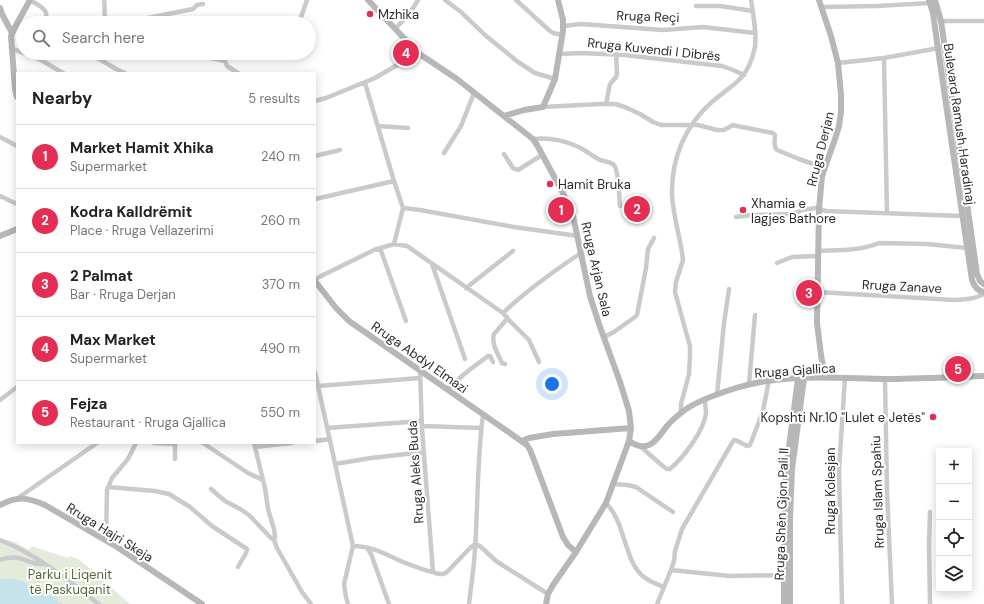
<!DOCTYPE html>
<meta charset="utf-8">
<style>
body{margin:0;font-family:"DM Sans",sans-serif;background:#f2f2f2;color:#222}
.controls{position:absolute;right:12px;bottom:12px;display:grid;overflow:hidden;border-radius:0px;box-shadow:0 2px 10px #0003}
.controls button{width:36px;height:36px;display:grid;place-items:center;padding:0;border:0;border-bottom:1px solid #e0e0e0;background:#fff;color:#222;font:20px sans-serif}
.you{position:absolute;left:552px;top:384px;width:14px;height:14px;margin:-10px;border:3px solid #fff;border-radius:50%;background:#1a73e8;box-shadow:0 0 0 6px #1a73e833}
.badge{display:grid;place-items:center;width:26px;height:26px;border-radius:50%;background:#e52e54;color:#fff;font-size:13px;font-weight:700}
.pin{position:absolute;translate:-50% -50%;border:2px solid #fff;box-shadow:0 1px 4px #0006}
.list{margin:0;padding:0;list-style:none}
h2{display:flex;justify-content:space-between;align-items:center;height:52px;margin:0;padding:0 16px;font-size:17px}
h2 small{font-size:13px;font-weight:400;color:#767676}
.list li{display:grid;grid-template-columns:26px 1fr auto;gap:12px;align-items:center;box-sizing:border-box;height:64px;padding:0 16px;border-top:1px solid #e0e0e0}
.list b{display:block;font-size:15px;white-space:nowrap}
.list p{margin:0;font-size:13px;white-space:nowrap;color:#767676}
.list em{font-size:13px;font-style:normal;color:#767676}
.icon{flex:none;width:22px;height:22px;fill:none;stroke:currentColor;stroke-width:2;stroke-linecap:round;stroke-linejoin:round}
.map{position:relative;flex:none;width:984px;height:604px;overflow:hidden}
.search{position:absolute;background:#fff;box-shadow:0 2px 10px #0003;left:16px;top:16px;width:300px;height:44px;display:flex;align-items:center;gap:10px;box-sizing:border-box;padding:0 14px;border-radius:22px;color:#767676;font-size:15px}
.panel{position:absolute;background:#fff;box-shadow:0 2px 10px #0003;left:16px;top:72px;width:300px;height:372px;border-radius:0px}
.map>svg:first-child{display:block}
.green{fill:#e5ebda}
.water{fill:#c6e2eb}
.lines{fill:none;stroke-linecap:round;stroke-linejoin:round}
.street{stroke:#cacaca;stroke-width:4.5}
.secondary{stroke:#b7b7b7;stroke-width:6}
.poi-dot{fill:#e52e54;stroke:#fff;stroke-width:1.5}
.labels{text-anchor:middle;stroke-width:4;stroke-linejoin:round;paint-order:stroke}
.poi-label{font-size:13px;fill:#2d2d2d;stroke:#fff;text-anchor:start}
.street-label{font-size:13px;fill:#2d2d2d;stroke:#fff}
.park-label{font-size:13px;fill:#56683a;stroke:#fff}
</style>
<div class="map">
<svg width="984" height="604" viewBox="0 0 984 604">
<rect width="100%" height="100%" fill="#fff"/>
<path class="green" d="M943,52L966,211H964L940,53Z
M0,539L15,542L29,550L31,546L68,558L70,556L80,560L130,604H64L50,594L44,591L8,578L0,579Z"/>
<path class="water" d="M8,578L19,580L44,591L50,594L64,604H0V579Z"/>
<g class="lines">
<path class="street" d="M30,0C34,3 45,7 46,13C47,16 45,19 46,23
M104,0C106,9 102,15 108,23
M445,0L461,12L485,35L518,62L535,73L555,79
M516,0L550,31L553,33L563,35
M696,6H720L753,11
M821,7L877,6L930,3
M143,19L193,9L197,5L203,4
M941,21H984
M287,23L291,20L296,23
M299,23L307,0
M564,26L581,24L663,30L703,27L755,33
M395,29L410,13L418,0
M11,48L23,53
M24,53L41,60L63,73
M89,53L116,69L125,73
M188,53L225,61L227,66L238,73
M559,54L582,53L624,55L722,66L733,70L744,75
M884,58L887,213
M838,63L884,58L944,47
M365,83L394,181L403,208L394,244
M315,101L326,98L375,78L418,53
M606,104L610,84L616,77L617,74L616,54
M543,107L601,104H615L625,107L640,114L653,122L661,125H698L717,130H724L733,125L737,126L773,133L775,135C775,140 773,146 777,150L799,159L825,168
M378,126L408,128
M0,137L17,146
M533,139C550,137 569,141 584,150C589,153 594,157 600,160C604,162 611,161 614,165C619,171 619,197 620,206
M444,153L461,126L474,93
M504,154L513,168L518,170L542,155
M315,156L340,150
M0,196L17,204
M315,199L394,181
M403,208L420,210L514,227L578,236
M736,217L751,215L794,214L802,210L808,209L816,208L826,211L962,216
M380,248L406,321
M818,251C838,250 860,251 879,243L927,244L967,248
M777,263L792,257L818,256
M432,264L465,359
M315,279L374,250L394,244L407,246L503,313L509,320L529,340L539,362
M466,288L513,251
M818,292L954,300C965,300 975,299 984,294
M503,313C527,290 554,271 581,253
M604,337L614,332L635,317L637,315L646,268L648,249L654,238
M505,364L502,363C498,354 491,343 494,334L506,320L507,317
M420,370L422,429L433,572
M315,372L353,546L344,584L346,597L348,604
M885,379L887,491L892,604
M749,384L755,315
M318,386L420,378
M447,389L468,371L488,356H490L493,362
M717,395L724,323L729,289
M0,400L17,387
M681,412V404L689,374L690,356V346L686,332L675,292L676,282L683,260L682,252C679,234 673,214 672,195C671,159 685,125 713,101C733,84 747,80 754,51C758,38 753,14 751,0
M422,426L481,428
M327,428L422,421
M315,441L330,439
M154,443L175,444V443
M203,443L248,473L263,480
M254,443L265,488L268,509L274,529L275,537L274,540
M255,447L292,443
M641,447L664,467L667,469H670C683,458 704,431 706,413C706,409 705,404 705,400
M175,459V444
M335,464L371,458L424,452
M614,484L627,485L636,487L673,512
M108,487L155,491L169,494L190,507L212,526L247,549L246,553L238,567
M211,489L225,501L240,509L249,515L271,538L274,540L277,548L302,592L311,604
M18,498L97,443
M606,503C626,523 624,562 644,577C650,582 657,584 664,587
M930,512L929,545L930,604
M0,540C37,554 68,581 99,604
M106,540L107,490L112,478L128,459L136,443
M353,546C372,546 387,555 403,562C415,567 427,571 439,574H444L448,571L471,547L476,544L481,547L496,561L548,594
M367,548L371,554L389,604
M0,560C21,552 26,565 44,564
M671,570L730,576L784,575
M469,604C471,586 474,568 475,549C478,505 477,459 483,415
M657,604L671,570L674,561L675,551L682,529L732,443L734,440C739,441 743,444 747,446L750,445L763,411L769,380
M842,604L839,469L845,378"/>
<path class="secondary" d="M368,0L418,53L457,79L533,139L537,145L563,193L573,216L590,296L599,324L620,382L625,398L629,411L631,428L629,441L606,503L576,552L553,585L548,594L546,604
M819,0L831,36L838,63L841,95V112L839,126L835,139L822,176L819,209L817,323L821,355L825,377
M929,0L933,13L937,42L952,145L972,280C974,286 977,291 984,292
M935,0L941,21L977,274L980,281L984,284
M0,8L2,14L12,33
M17,97L15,89L11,36L15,27L30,0
M504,116L524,110L543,107L555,79L563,31V20L558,0
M0,236L17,229
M315,281L336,308L349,321L527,445L530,450L534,460L563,537L568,545L576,552
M522,441L529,438L553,434L631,428
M629,441C635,445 641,448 649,445C657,442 662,432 667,426C671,421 676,417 681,413C693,402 720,393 736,388C783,373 834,378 884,379C917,379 951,377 984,376
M0,505C18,496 26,497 45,505L117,547L202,604
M784,604V519L786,470L798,379
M790,604V519L792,469L804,378"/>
</g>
<g class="poi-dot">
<circle cx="370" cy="14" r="4"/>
<circle cx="550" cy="184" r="4"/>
<circle cx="743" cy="210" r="4"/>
<circle cx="933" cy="417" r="4"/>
</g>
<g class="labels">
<g class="poi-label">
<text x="378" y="19">Mzhika</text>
<text x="558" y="189">Hamit Bruka</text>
<text x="751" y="208">Xhamia e<tspan x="751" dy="15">lagjes Bathore</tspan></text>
<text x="925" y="422" text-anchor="end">Kopshti Nr.10 "Lulet e Jetës"</text>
</g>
<g class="street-label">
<text transform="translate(648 16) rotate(2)" y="5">Rruga Reçi</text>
<text transform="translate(654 49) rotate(6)" y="5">Rruga Kuvendi I Dibrës</text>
<text transform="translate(960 124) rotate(82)" y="5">Bulevard Ramush Haradinaj</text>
<text transform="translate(820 149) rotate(-76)" y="5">Rruga Derjan</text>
<text transform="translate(597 269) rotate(77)" y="5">Rruga Arjan Sala</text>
<text transform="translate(902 286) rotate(3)" y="5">Rruga Zanave</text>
<text transform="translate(420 357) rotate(35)" y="5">Rruga Abdyl Elmazi</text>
<text transform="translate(795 370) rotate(-4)" y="5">Rruga Gjallica</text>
<text transform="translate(415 472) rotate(-94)" y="5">Rruga Aleks Buda</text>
<text transform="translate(830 491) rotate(-90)" y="5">Rruga Kolesjan</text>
<text transform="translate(877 492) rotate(-92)" y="5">Rruga Islam Spahiu</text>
<text transform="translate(781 514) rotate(-88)" y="5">Rruga Shën Gjon Pali II</text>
<text transform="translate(110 532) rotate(32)" y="5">Rruga Hajri Skeja</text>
</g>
<g class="park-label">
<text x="70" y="579">Parku i Liqenit<tspan x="70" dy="15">të Paskuqanit</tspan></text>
</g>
</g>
</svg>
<div class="controls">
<button>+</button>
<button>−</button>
<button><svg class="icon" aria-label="locate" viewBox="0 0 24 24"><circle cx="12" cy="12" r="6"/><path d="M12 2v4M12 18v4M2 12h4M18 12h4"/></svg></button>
<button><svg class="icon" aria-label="layers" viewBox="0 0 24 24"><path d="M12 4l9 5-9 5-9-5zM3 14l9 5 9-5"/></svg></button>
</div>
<div class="you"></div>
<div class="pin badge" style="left:561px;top:210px">1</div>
<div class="pin badge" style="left:637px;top:209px">2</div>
<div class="pin badge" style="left:809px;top:293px">3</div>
<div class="pin badge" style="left:406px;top:53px">4</div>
<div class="pin badge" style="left:958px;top:369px">5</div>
<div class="search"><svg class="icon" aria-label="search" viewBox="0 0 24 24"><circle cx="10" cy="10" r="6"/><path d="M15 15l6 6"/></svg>Search here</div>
<section class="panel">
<h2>Nearby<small>5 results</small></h2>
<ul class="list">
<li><span class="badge">1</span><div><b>Market Hamit Xhika</b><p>Supermarket</p></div><em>240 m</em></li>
<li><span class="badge">2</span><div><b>Kodra Kalldrëmit</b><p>Place · Rruga Vellazerimi</p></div><em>260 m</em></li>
<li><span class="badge">3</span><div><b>2 Palmat</b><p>Bar · Rruga Derjan</p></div><em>370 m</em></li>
<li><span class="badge">4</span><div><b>Max Market</b><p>Supermarket</p></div><em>490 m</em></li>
<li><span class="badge">5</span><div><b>Fejza</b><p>Restaurant · Rruga Gjallica</p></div><em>550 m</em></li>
</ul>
</section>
</div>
